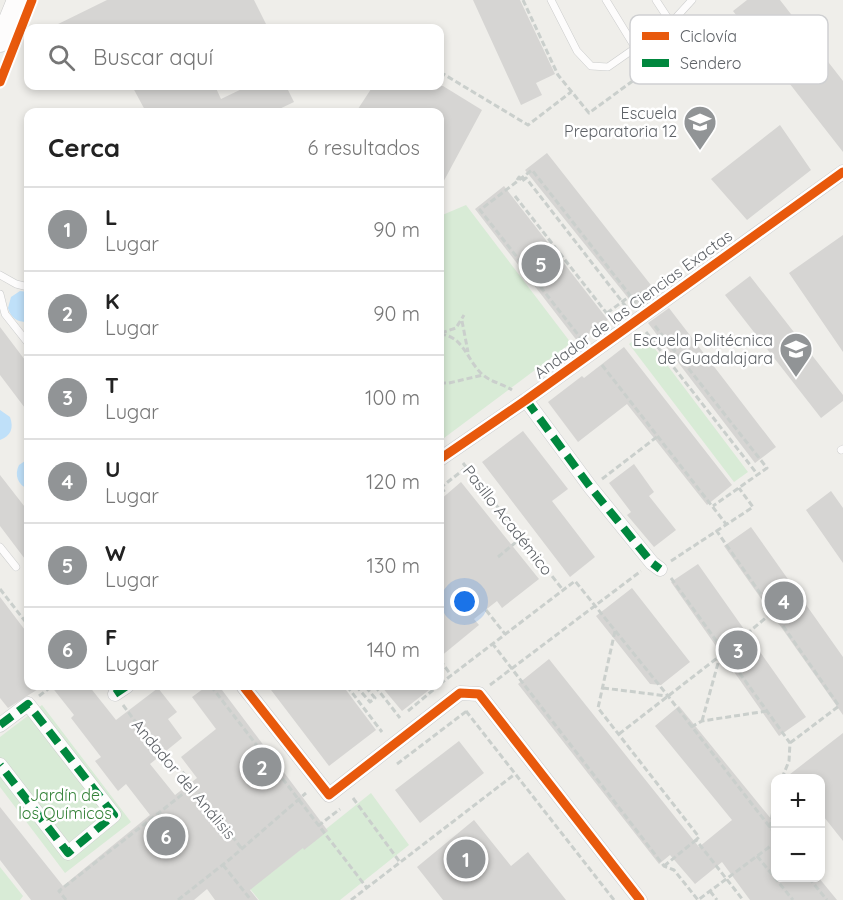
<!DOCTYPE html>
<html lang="es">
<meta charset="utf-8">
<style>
body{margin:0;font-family:Quicksand,sans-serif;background:#f2f2f2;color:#222}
.controls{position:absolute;right:18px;bottom:18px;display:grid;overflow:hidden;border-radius:12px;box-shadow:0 3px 9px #0003}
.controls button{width:54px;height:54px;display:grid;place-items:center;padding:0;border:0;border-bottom:2px solid #e0e0e0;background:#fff;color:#222;font:30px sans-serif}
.you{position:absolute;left:465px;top:602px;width:21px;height:21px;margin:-15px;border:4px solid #fff;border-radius:50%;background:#1a73e8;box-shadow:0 0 0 9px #1a73e833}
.badge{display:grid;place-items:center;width:39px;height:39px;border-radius:50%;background:#919496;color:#fff;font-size:20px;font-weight:700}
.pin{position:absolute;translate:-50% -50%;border:3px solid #fff;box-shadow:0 2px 6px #0006}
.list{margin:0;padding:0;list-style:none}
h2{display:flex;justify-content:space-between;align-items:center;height:78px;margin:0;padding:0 24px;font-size:26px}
h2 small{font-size:20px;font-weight:400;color:#767676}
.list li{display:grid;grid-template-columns:39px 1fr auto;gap:18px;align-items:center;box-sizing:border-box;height:84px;padding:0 24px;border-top:2px solid #e0e0e0}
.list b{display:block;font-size:22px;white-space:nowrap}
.list p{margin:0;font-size:20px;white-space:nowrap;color:#767676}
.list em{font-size:20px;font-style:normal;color:#767676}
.icon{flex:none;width:33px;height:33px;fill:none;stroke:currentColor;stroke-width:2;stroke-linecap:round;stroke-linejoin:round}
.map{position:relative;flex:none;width:843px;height:900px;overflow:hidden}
.search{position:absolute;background:#fff;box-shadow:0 3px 9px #0003;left:24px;top:24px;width:420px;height:66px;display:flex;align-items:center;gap:15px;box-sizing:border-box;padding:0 21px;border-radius:12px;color:#767676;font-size:22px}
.panel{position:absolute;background:#fff;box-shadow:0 3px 9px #0003;left:24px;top:108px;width:420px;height:582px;border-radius:12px}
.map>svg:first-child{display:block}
.green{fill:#d8ebd6}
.water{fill:#bfe0f9}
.building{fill:#d6d5d3}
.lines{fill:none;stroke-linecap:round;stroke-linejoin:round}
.service-casing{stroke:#cbcccc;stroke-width:8}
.minor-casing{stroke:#cbcccc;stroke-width:15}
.secondary-casing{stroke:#cacacb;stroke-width:21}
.path{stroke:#cacfcc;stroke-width:3;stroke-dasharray:6 3;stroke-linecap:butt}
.service{stroke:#fdfcfc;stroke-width:7}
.minor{stroke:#fdfcfc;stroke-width:14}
.secondary{stroke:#fdfcfc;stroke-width:20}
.quiet{stroke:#00873e;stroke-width:8;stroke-dasharray:15 8;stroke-linecap:butt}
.cycleway-casing{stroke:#fff;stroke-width:13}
.cycleway{stroke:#e8590c;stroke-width:9}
.labels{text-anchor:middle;stroke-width:5;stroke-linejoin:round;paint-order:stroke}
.poi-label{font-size:16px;fill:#5f6368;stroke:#fff;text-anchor:end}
.street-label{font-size:16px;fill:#5f6368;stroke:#fff}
.park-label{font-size:16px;fill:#348238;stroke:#fff}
.key{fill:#fff;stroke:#cfd0d2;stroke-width:1.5}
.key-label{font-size:16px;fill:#5f6368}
</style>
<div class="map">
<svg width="843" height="900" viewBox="0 0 843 900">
<rect width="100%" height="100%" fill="#efeeea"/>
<path class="green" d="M466,205L571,343L440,441V216Z
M643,333L748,472L734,482L629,344Z
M42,705L131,822L65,873L0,787V737Z
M371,793L409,845L340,900H259L234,869L271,873Z
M0,867L23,896L20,900H0Z"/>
<path class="water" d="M20,291L28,292L27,322C17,322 11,318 8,308L11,297Z
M0,410L10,417C14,428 11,436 0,440Z
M28,459V489C18,485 14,475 19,465Z"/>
<path class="building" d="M107,0H254L268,28H50Z
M473,0H520L555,74L536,83L542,95L521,105Z
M747,0H780L843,81V152L733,11Z
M132,86H215L221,99L248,86H286L294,102L273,112H146Z
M373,86H443L482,110L440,188V112H356Z
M780,125L811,170L747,220L711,179Z
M547,153L658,294L637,309L525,170Z
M504,186L608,320L578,342L475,209Z
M843,235V352L789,273Z
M750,276L843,395V401L821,418L725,295Z
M669,308L776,447L755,463L648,323Z
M0,327L28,364V412L0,375Z
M624,347L732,485L707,505L627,404L578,442L548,402L582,376L584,378Z
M523,431L568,489L552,501L595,557L570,577L482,462Z
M634,464L654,492L649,496L676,530L654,547L627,515L631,512L609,483Z
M0,475L28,511V563L0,526Z
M461,482L539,579L502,608L497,601L474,619L479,625L440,657V500Z
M831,491L843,508V563L806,510Z
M751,527L843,657V715L724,546Z
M698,564L806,717L779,736L671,582Z
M632,588L690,662L661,685L650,684L596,616Z
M0,597L28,634V686H43L8,708L0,698Z
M549,659L699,847L732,820L655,726L679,706L776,825V878H819L837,900H750L722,862L695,884L670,855L659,864L518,684Z
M51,686H89L116,720L158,688L177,712L168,719L182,738L150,764L175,795L197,778L181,757L216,729L192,697L207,686H219L328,831L304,850L303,848L250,890L258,900H215L207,889L194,900H31L0,860V807L63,886L150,815L126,784L118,791L95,761L101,757L71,718L74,715Z
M268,686H343L376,730L329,766Z
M381,686H434L402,711Z
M843,733V841L820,812V778H785Z
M459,741L484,773L420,823L395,790Z
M474,820L511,866L528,852L566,900H443L417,867Z"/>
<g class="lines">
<defs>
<path id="service" d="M551,0L577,51L591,66L608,67L671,23L692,0
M606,0L636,49
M656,0L671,23
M0,275L16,284L28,287
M0,294L5,314L28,343
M841,450L843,449
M0,547L16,567"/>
<path id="minor" d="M526,400L591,488L652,563L660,569
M440,459L526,400L843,172
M243,686L329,795L460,693L479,694L640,900
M115,694L127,686
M0,725L28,704L114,815L68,853L0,765"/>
<path id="secondary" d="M0,42L17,0"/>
</defs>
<use href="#service" class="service-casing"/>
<use href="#minor" class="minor-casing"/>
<use href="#secondary" class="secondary-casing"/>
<path class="path" d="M523,0L558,75L589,113L709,25
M440,72L528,125L571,92
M517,180L519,177L522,181L526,178L627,308
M515,196L612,320
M633,299L642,293L644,295L642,296
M607,313L630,296
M462,321L468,352
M655,326L767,468L713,506
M646,332L758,475
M441,333L456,328L464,315
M440,334C464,336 467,361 483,375C491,382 503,384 512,390
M583,341L480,210L532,170L633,299L635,302L637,300
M602,365L726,524
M440,383H449L483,375
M463,463L563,590
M602,479L658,436
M441,487L446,494
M440,488L467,467
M716,530L839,706L790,743
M498,557L521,538
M671,561L753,507L739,488
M671,578L790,743L789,761L782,778
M0,589L28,625
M486,610L505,634
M615,631L598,708L699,837L696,840L743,900
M492,643L664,866L674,870L698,900L776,842
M440,660L451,675
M440,684L575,581L668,696L776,835
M490,685L641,571
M211,686L367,888
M347,686L382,732
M356,686L370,702L375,698L365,686
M375,686L400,718
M603,688L667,696
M39,696L52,686
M123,705L158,752L181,770L242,849
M408,711L438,686
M466,711L614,900
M702,721L720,656
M691,727L702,721L767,711
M619,734L725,652L774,611
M397,764L468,710
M353,798L399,861
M318,826L340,809
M770,828L776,792
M757,856L793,900
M223,865L251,900
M664,866L696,840
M809,878L827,900
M710,891L717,900
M66,900L59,891L193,786
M178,900L230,859L306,793
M351,900L515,774"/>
<use href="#service" class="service"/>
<use href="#minor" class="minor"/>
<use href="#secondary" class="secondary"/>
<path class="quiet" d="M526,400L591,488L652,563L660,569
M115,694L127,686
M0,725L28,704L114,815L68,853L0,765"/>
<defs>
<path id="cycleway" d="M0,82L32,0
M440,459L526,400L843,172
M243,686L329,795L460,693L479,694L640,900"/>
</defs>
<use href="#cycleway" class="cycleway-casing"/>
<use href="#cycleway" class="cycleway"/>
</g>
<defs>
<symbol id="university-pin" viewBox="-11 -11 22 30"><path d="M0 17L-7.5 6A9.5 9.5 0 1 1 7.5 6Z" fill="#919496" stroke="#fff"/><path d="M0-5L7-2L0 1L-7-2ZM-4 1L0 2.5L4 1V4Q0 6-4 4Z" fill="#fff"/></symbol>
</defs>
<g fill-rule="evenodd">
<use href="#university-pin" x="681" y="103" width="38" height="52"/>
<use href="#university-pin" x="777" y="330" width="38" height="52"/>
</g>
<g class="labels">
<g class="poi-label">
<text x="677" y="119">Escuela<tspan x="677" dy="18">Preparatoria 12</tspan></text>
<text x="773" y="346">Escuela Politécnica<tspan x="773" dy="18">de Guadalajara</tspan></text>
</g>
<g class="street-label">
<text transform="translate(633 304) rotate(-36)" y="6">Andador de las Ciencias Exactas</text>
<text transform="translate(508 520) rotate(52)" y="6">Pasillo Académico</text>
<text transform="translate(184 779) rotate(50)" y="6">Andador del Análisis</text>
</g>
<g class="park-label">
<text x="65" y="801">Jardín de<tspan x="65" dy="18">los Químicos</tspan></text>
</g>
</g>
<rect x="630" y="15" width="198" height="69" rx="9" class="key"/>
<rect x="642" y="32" width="27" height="8" fill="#e8590c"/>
<rect x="642" y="59" width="27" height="8" fill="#00873e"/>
<g class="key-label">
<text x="680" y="42">Ciclovía</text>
<text x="680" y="69">Sendero</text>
</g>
</svg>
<div class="controls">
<button>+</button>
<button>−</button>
</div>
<div class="you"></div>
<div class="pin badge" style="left:466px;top:859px">1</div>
<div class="pin badge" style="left:262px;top:767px">2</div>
<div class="pin badge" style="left:738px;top:650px">3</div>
<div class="pin badge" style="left:784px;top:601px">4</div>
<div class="pin badge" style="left:541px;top:264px">5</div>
<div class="pin badge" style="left:166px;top:836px">6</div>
<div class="search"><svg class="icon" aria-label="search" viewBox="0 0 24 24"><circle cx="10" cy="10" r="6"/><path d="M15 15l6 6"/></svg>Buscar aquí</div>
<section class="panel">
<h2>Cerca<small>6 resultados</small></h2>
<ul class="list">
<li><span class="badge">1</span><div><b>L</b><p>Lugar</p></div><em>90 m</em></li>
<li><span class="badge">2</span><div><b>K</b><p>Lugar</p></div><em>90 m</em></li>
<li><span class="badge">3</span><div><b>T</b><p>Lugar</p></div><em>100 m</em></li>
<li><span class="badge">4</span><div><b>U</b><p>Lugar</p></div><em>120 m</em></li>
<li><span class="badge">5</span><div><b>W</b><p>Lugar</p></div><em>130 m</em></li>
<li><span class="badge">6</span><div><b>F</b><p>Lugar</p></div><em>140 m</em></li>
</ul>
</section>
</div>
